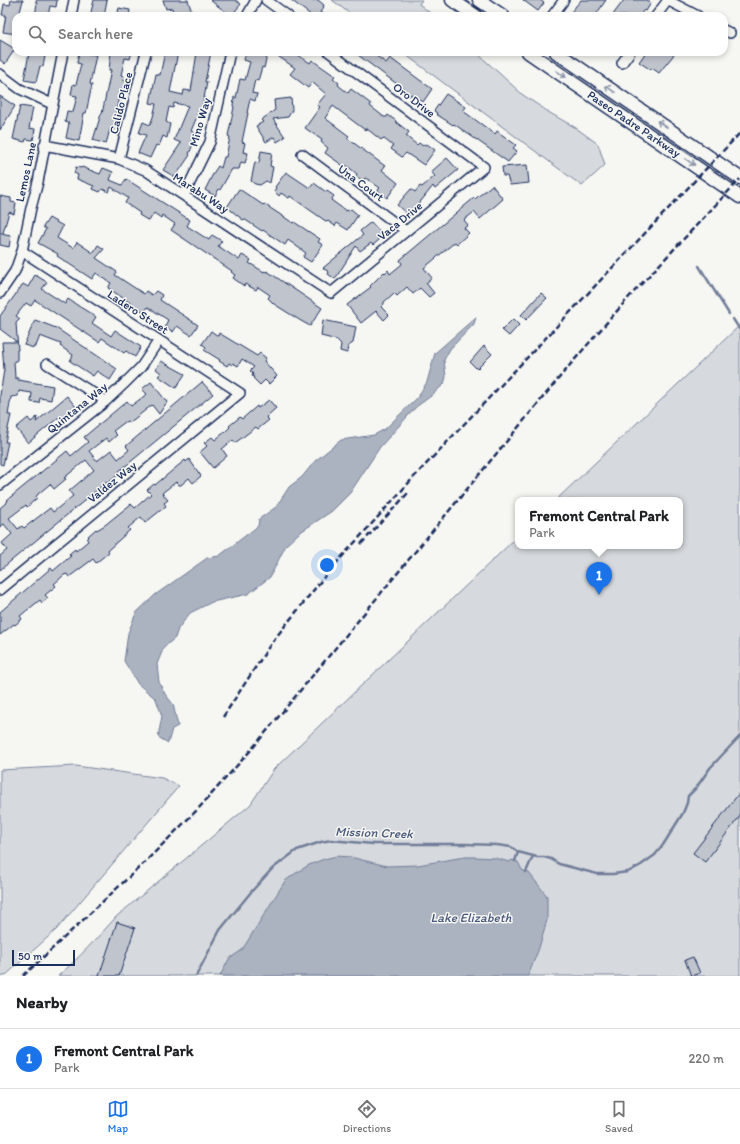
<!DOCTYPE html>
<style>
body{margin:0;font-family:Itim,sans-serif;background:#f2f2f2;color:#202124}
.scale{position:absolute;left:12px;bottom:10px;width:63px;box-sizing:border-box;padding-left:4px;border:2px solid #1b2f5e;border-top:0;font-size:11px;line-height:14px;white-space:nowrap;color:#1b2f5e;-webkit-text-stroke:3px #f6f6f2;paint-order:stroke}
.you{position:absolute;left:327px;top:565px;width:14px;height:14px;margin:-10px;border:3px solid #fff;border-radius:50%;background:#1a73e8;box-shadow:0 0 0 6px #1a73e833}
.badge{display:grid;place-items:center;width:26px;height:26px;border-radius:50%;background:#1a73e8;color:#fff;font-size:13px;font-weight:700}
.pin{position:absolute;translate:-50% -33px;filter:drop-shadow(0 1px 2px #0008)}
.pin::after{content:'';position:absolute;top:21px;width:14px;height:12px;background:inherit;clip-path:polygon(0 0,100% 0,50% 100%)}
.popup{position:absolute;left:515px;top:497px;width:168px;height:52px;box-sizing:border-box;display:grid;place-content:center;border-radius:8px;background:#fff;filter:drop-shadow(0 1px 3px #0005);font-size:13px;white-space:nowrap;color:#757577}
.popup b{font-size:15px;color:#202124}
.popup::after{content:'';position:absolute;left:50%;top:100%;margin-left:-8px;border:8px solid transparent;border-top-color:#fff}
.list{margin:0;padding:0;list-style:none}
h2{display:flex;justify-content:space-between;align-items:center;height:52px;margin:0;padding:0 16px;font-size:17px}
h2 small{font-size:13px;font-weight:400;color:#757577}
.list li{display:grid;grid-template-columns:26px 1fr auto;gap:12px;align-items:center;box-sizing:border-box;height:60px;padding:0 16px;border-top:1px solid #e0e0e0}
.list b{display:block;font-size:15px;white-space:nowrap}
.list p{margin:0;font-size:13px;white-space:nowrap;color:#757577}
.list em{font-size:13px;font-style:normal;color:#757577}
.icon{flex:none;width:22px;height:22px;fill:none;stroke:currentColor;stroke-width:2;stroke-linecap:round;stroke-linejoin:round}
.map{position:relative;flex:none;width:740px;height:976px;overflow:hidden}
.search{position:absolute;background:#fff;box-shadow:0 2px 6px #0003;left:12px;right:12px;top:12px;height:44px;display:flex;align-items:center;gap:10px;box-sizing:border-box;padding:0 14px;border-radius:12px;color:#757577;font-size:15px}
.sheet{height:112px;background:#fff}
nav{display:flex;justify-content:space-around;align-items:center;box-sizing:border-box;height:56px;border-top:1px solid #e0e0e0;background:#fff;font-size:11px;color:#757577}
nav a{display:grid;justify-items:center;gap:2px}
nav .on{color:#1a73e8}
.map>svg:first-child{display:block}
.green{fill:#d6d9dd;stroke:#78849e}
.water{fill:#abb2c0;stroke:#717e99}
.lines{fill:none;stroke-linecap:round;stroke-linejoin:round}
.stream{stroke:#717e99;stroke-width:2.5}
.building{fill:#c0c4cd;stroke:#1b2f5e;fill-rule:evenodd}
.street-casing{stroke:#1b2f5e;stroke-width:12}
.secondary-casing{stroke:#1b2f5e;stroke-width:15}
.street{stroke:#f6f6f2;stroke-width:9}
.secondary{stroke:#f6f6f2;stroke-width:12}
.rail{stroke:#1b2f5e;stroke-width:2.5;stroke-dasharray:6 3;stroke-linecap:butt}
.oneway{stroke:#8892a8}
.labels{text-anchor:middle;stroke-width:3;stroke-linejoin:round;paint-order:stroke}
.street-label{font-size:12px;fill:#1b2f5e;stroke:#f6f6f2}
.water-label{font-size:13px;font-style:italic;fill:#46567b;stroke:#f6f6f2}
</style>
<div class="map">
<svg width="740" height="976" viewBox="0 0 740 976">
<rect width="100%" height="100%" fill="#f6f6f2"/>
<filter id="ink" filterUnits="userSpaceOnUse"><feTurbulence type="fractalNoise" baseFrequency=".025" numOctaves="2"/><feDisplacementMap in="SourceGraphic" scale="8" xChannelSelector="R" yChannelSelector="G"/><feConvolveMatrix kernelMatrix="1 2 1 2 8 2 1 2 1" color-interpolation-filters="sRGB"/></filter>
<g filter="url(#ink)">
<path class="green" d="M332,0H422L419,4L434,16H353Z
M402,52H472L475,55L477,53L523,95L550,113L576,128L598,144L605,165L582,186Z
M740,325V976H58C79,958 98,937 117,916L250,805L274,769L518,536V546H680V500H556Z
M76,766L162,778L179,786L57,929L5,976H0V770Z"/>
<path class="water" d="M476,317L474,324L450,349L444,360L446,377L444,384L431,396L416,407L380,447L350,493L332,511L299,533L286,545L270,577L248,594L212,602L190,613L178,629L175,638L164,647L157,664L159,682L165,694L173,704L178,726L172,729L168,743L158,737L162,716L156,699L138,684L124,661L128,633L136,613L155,595L207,558L219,556L258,526L259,519L276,507L289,487L302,477L315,461L341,440L374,435L385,429L417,398L427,382L435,353Z
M337,856L350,857L387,866L418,865L464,857H475L495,858L509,862L512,860L518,862L522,870L529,873L547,896V920L539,948L528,976H220L229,959L242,950L285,881L296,873L309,865L324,859Z"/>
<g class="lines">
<path class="stream" d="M699,266L729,314
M733,319L740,330
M515,861L518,852
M526,872L533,856
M196,976L220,930L251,892L272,869L297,850L321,842L331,840L373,844H465L497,845L511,847L518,852L537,857H544L551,859L559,864L597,874H613L628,872L641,865L655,855L663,845L683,813L687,803L688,796L696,788L710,768L740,736"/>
</g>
<path class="building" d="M11,0H23L19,16H16V34L3,32L6,15H2L4,4L10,5Z
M36,0H57L56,7L50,6L48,16H35L37,3H36Z
M94,0H107L104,16H90Z
M163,0H188L193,16H174L172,8L166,9Z
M210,0H235L241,4L231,16Z
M291,0H318L324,5L323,7H324L320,12L326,16H312Z
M523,0H540L544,3L538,11Z
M581,0H606L595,16H576L571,12Z
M624,0H647L651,3L646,11L644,10L639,16H612Z
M119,8L130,10L129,16H117Z
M0,40L15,49L5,64L0,60Z
M79,52L96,55L90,84L92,85L86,113H84L79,141L66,138L69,123L65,122L67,111L73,112L77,96L71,95L73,84L76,85L81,64L77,63Z
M111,52H132L130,59L125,58L121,75L124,76L123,80L129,81L127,92L120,90L115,118L117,119L114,130L110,129L106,144L93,140L101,114H102L111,70H109Z
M165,52H178L170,92L183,95L184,90L191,91L197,52H211L205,82H207L202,109H200L191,131L197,134L189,154L190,155L175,177L163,170L181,143L174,140L188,106L174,103L173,108L169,107L166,122L170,124L167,138L163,136L159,146L156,145L150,158L138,153L146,135L139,133L143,122L150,125L153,117L156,104L150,103L156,74L160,75Z
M246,52H253L267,56L264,68L262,67L258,81L255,80L252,93L257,94L255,101L250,99L247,113H248L242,142L245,143L243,152L248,153L245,163L241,162L239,169H232L220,190L219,189L215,196L205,190L214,172L218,166L221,168L224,157H226L230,137L228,136L234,107L233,106L234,97L236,98L240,79L245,80L250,62L244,60Z
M272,52H300L298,55L310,63L312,60L335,76L333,78L339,83L338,85L348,93L351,89L371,104L370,106L384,117H387L388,115L396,121V122L409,132L406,136L417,145L419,143L423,146L424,144L426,145L427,144L435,150L424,165L406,153L402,157L391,149L393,146L383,138L381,140L366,128L365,130L333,106L325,118L349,136L347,138L385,166L382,170L398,183L387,198L379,192L378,190L380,188L369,180L365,178L363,181L356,176L357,174L346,165L345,167L325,153L328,148L321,142L322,140L305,128L320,107L317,105L326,94L312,82L308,88L290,74L295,68Z
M354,52H371L386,63L390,58L432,89L423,102L411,94L410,96L404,92L405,90Z
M646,52H676L659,73L652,68L651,70L639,62Z
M29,53L45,56L43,67L40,66L36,82L24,80Z
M446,94L466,107L463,111L495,134L497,131L516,145L513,148L517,151L508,162L454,124L453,125L436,114L437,113L434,111Z
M0,96L15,106L0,130Z
M291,98L292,110L288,117L273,119L285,137L277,142L274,137L266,142L256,126L263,122L261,120L275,110L274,100Z
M20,106L33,108L29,128L35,129L33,140L26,139L25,142L13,139Z
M261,151L272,153L270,166L273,167L270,183L266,181L260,185L255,184L251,181L255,162L259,163Z
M447,158L458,170L435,189L433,186L409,216L397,205L411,189L415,192L420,186L422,187L435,176L431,172Z
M527,165L529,183L510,185L507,176H503L502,167Z
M76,167L81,168L82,167L100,174L103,168L113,172L110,180L122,185L126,179L190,220L187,226L209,240L212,235L222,241L218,246L239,260L242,255L251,260L249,263L264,272V271L266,272L267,271L322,308L310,326L301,321L274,304L268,298L270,295L258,287L256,290L245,284L244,286L233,278L235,275L231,272L232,271L171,230L175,224L162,215L161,218L154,213L149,221L139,215L140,213L125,203L128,198L111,187L109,192L102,189L100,192L93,189L94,186L77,179L78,175L74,173Z
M286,172L310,188L314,183L326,192L327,191L334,196L331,200L346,211L347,210L349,211L351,209L358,215L348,230L337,223L335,226L328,221L327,222L290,196L289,198L287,197L281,193L279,196L274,191L276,188L275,187Z
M492,185L503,199L480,219L474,212L464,220L468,225L464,228L469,233L457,244L455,242L424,268L432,278L426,283L434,293L429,297L420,288L413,294L407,287L397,296L394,293L384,302V304L381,307L389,315L384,320L376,311L361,323L347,305L371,287L370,286L384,272L385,273L388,270L390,274L402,264L400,260L474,198L475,199Z
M239,189L263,205L264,204L293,223L294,222L320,239L318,242L323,245L311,262L303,257L306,253L288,240L285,245L263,230L262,231L244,219L243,220L227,207Z
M0,196L11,198V202L16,203L14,214L9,212L3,233H0Z
M49,218L63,226L57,238L73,248L77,242L93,253L98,245L104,249L96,258L117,272L115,275L144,294L146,291L152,295L156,291L162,295L160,300L198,325L191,335L177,326L173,332L165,326L168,320L148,307L144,312L108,288L111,283L96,273L92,279L57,256L58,254L38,243L46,229L43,227Z
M371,222L382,234L377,238L379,240L373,245L371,243L360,251L356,246L335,279L328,274L329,272L323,268L363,235L360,231Z
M0,234L11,236L9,247L0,245Z
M35,275L47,282L42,289L65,304L68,299L77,305L96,317L92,323L111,336L115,330L141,347L135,357L126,351L124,353L102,338L99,342L35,300L31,306L26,303L16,316L20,319L16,323L18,350H17V361H14L15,378H18V380L53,386L51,400L40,398L39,403L31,402L32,393L19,391L18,396L11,397L8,415H11L5,442H8L3,465L0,464V395L4,370L2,342H17L0,329V316L23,284L28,287Z
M541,293L547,298L526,320L521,315Z
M513,319L519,325L509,336L502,330Z
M35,320L56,328L117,369L110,380L97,371L93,376L70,361L73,355L60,346L61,344L40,336L36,346H34V348L24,345Z
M323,320L356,327L353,343L348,346L347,353L340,351L341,344L337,340L321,336Z
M211,331L218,336L219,333L257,356L260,353L266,358L264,361L277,376L269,384L265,380L260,385L253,378L254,377L252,376L253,374L250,371L254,367L242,359L238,366L233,363L232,365L229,363L227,366L219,361L220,360L204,350L206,347L202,344Z
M484,346L492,354L477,369L470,362Z
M161,361L185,374L176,388L158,376L161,373L156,369Z
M151,382L167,402L159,414L152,405L129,423L127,421L125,422L113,431L117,435L109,442L106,438L89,451L97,461L111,450L118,459L129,450L126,446L202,382L213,394L117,473L118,475L108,483L107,482L0,570V556L7,550L2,543L12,534L4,524L0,527V508L8,501L7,500L67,451L71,456L88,442L84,437L121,406L127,401L131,406L147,394L142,389ZM86,460L94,470L69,491L73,496L53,512L50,508L24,528L22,526L18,529L9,518L26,505L27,507L37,498L36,497L38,494L50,484L54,489L66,479L64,478Z
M67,396L76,407L61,420L59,417L28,443L16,428L28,418L31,422L37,417L36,422Z
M269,400L276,408L266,417L269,420L258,429L256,427L235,443L233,440L222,449L227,456L213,468L200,452L207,446L204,443L212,437L215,440L226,431L230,427L229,426L240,417L242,419L257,406L258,408Z
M189,459L201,476L193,483L189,478L181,485H179L176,482L162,493L168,500L164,503L166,506L145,523L141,517L128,528L130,530L108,550L109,552L96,563L93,559L69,577L67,574L64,575L54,584L56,586L45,595L48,598L42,603L40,600L20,616L22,619L15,625L14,624L0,635V612L51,568L53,571L66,560L71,556L69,554L75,549L76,551L88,541L87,539L89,537L88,536L96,529L97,530L105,525L131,504L135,508L151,494L147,490L154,484L155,485L185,460L186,462Z
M740,792V816L705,862L693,853Z
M117,922L135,928L119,976H99Z
M693,957L700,973L691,976L685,960Z"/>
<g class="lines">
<defs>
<path id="street" d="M266,0L288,16
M667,0L698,16
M71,16L74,0
M247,16L256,0
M552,16L564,0
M656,16L668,0
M724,30L730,33
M622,63L630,52
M0,74L20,89L52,104
M44,145L119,159L145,170L331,293L484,167L329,52
M302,154L406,231
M119,159L146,52
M184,195L210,142L230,52
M0,293L15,271L22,251L31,208L38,182L63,52
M47,364L106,401
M0,485L106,401L124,384L141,367L159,340
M0,590L240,393L22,251"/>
<path id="secondary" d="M452,0L476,16
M479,0L503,16
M528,52L740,197
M556,52L740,178"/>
</defs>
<use href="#street" class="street-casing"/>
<use href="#secondary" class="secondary-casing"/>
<use href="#street" class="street"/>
<use href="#secondary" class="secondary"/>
<path class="rail" d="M361,544L408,493
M223,717L272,642L329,571L414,477L740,133
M23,976L144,863L198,809L251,750L569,366L630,296L740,179"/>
</g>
<defs><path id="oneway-shaft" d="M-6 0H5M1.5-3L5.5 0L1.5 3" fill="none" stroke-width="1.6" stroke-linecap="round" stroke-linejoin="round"/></defs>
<g class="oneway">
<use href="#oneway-shaft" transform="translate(561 74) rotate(34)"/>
<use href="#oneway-shaft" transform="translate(610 89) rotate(-146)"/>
<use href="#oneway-shaft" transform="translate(662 124) rotate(-146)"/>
<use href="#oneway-shaft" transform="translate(690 162) rotate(34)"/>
</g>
</g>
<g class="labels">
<g class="street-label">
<text transform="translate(414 100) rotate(37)" y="4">Oro Drive</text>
<text transform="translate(121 103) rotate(-76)" y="4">Calido Place</text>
<text transform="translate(200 122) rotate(-74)" y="4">Mino Way</text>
<text transform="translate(634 124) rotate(34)" y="4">Paseo Padre Parkway</text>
<text transform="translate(26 172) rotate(-78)" y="4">Lemos Lane</text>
<text transform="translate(361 183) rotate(36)" y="4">Una Court</text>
<text transform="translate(201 193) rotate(33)" y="4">Marabu Way</text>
<text transform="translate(400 221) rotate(-39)" y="4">Vaca Drive</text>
<text transform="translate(138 312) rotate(33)" y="4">Ladero Street</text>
<text transform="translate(77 408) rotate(-39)" y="4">Quintana Way</text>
<text transform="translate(112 482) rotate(-39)" y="4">Valdez Way</text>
</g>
<g class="water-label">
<text transform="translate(374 832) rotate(2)" y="5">Mission Creek</text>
<text x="471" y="922">Lake Elizabeth</text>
</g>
</g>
</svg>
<div class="scale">50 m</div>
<div class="you"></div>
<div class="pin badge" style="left:599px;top:595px">1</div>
<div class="popup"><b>Fremont Central Park</b>Park</div>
<div class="search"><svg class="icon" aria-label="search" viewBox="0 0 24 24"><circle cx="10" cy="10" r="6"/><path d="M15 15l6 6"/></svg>Search here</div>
</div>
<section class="sheet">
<h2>Nearby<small></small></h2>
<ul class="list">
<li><span class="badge">1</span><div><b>Fremont Central Park</b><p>Park</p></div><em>220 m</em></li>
</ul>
</section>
<nav>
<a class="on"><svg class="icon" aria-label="map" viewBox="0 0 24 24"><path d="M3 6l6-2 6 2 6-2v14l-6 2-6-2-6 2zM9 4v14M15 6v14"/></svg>Map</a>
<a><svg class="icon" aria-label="directions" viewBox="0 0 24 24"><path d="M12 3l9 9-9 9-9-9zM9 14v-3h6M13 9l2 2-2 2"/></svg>Directions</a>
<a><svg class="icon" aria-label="saved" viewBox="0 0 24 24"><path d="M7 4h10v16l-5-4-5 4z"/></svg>Saved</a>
</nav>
